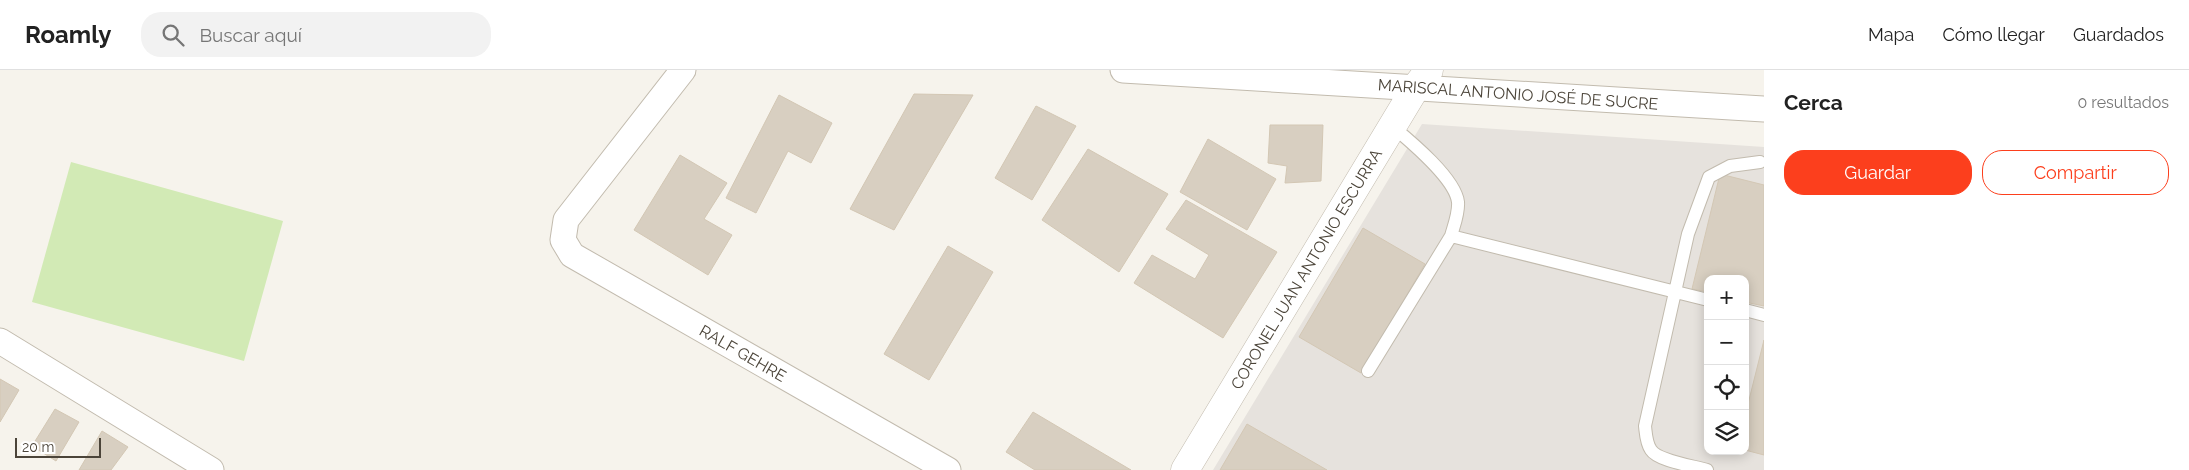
<!DOCTYPE html>
<html lang="es">
<meta charset="utf-8">
<style>
body{margin:0;font-family:Raleway,sans-serif;background:#f2f2f2;color:#222}
.controls{position:absolute;right:15px;bottom:15px;display:grid;overflow:hidden;border-radius:10px;box-shadow:0 2px 12px #0003}
.controls button{width:45px;height:45px;display:grid;place-items:center;padding:0;border:0;border-bottom:1px solid #e0e0e0;background:#fff;color:#222;font:25px sans-serif}
.scale{position:absolute;left:15px;bottom:12px;width:86px;box-sizing:border-box;padding-left:5px;border:2px solid #4b4439;border-top:0;font-size:14px;line-height:18px;white-space:nowrap;color:#4b4439;-webkit-text-stroke:4px #fff;paint-order:stroke}
.list{margin:0;padding:0;list-style:none}
h2{display:flex;justify-content:space-between;align-items:center;height:65px;margin:0;padding:0 20px;font-size:21px}
h2 small{font-size:16px;font-weight:400;color:#767676}
.actions{display:flex;gap:10px;padding:15px 20px}
.actions a{flex:1;padding:11px 0;border:1px solid #fc3f1d;border-radius:20px;text-align:center;font-size:18px;color:#fc3f1d}
.actions .main{background:#fc3f1d;color:#fff}
.icon{flex:none;width:28px;height:28px;fill:none;stroke:currentColor;stroke-width:2;stroke-linecap:round;stroke-linejoin:round}
.map{position:relative;flex:none;width:1764px;height:400px;overflow:hidden}
header{display:flex;align-items:center;gap:30px;box-sizing:border-box;height:70px;padding:0 25px;background:#fff;border-bottom:1px solid #e0e0e0}
header strong{font-size:24px}
nav{display:flex;gap:28px;margin-inline-start:auto;font-size:18px}
.search{width:350px;height:45px;background:#f2f2f2;display:flex;align-items:center;gap:12px;box-sizing:border-box;padding:0 18px;border-radius:20px;color:#767676;font-size:19px}
main{display:flex}
aside{flex:1;background:#fff}
.map>svg:first-child{display:block}
.industrial{fill:#e6e2dd;fill-rule:evenodd}
.green{fill:#d2eab5}
.building{fill:#d8cfc1;stroke:#d3c7b4}
.lines{fill:none;stroke-linecap:round;stroke-linejoin:round}
.service-casing{stroke:#c2bbae;stroke-width:14}
.minor-casing{stroke:#c2bbae;stroke-width:27}
.tertiary-casing{stroke:#c2bbae;stroke-width:29}
.service{stroke:#fff;stroke-width:12}
.minor{stroke:#fff;stroke-width:25}
.tertiary{stroke:#fff;stroke-width:28}
.labels{text-anchor:middle;stroke-width:4;stroke-linejoin:round;paint-order:stroke}
.street-label{font-size:16px;fill:#4b4439;stroke:#fff}
</style>
<header>
<strong>Roamly</strong>
<div class="search"><svg class="icon" aria-label="search" viewBox="0 0 24 24"><circle cx="10" cy="10" r="6"/><path d="M15 15l6 6"/></svg>Buscar aquí</div>
<nav><a>Mapa</a><a>Cómo llegar</a><a>Guardados</a></nav>
</header>
<main>
<div class="map">
<svg width="1764" height="400" viewBox="0 0 1764 400">
<rect width="100%" height="100%" fill="#f6f3ec"/>
<path class="industrial" d="M1422,54L1764,77V400H1213ZM1708,209H1745V381H1708Z"/>
<path class="green" d="M71,92L283,151L244,291L32,232Z"/>
<path class="building" d="M914,24L973,25L894,160L850,139Z
M779,25L832,53L811,93L788,81L756,143L726,128Z
M1036,36L1076,56L1032,130L995,108Z
M1270,55H1323L1321,111L1285,113L1287,96L1268,93Z
M1208,69L1276,109L1247,160L1180,122Z
M1088,79L1168,124L1119,202L1042,150Z
M680,85L727,113L704,149L732,165L708,205L634,160Z
M1720,104L1764,115V236L1745,232V209H1708V222L1692,219Z
M1186,130L1277,182L1223,268L1134,213L1152,185L1195,209L1209,185L1166,159Z
M1363,158L1425,194L1361,303L1299,267Z
M948,176L993,202L929,310L884,284Z
M1764,270V385L1745,380V346Z
M0,309L19,320L0,352Z
M55,339L79,352L56,391L32,376Z
M1033,342L1131,400H1035L1006,382Z
M1247,354L1327,400H1220Z
M102,361L128,377L111,400H79Z"/>
<g class="lines">
<defs>
<path id="service" d="M1451,166L1708,230
M1745,240L1764,245
M1368,301L1451,166C1454,155 1459,143 1458,132C1455,108 1410,71 1392,56
M1707,400C1694,396 1658,391 1651,380C1646,373 1646,364 1645,356L1688,164L1709,107L1730,96L1760,92"/>
<path id="minor" d="M683,0L566,150L563,170L572,185L948,400
M1123,0L1764,39
M0,271L211,400"/>
<path id="tertiary" d="M1185,400L1416,17L1429,0"/>
</defs>
<use href="#service" class="service-casing"/>
<use href="#minor" class="minor-casing"/>
<use href="#tertiary" class="tertiary-casing"/>
<use href="#service" class="service"/>
<use href="#minor" class="minor"/>
<use href="#tertiary" class="tertiary"/>
</g>
<g class="labels">
<g class="street-label">
<text transform="translate(1518 24) rotate(4)" y="6">MARISCAL ANTONIO JOSÉ DE SUCRE</text>
<text transform="translate(1306 199) rotate(-59)" y="6">CORONEL JUAN ANTONIO ESCURRA</text>
<text transform="translate(743 283) rotate(30)" y="6">RALF GEHRE</text>
</g>
</g>
</svg>
<div class="controls">
<button>+</button>
<button>−</button>
<button><svg class="icon" aria-label="locate" viewBox="0 0 24 24"><circle cx="12" cy="12" r="6"/><path d="M12 2v4M12 18v4M2 12h4M18 12h4"/></svg></button>
<button><svg class="icon" aria-label="layers" viewBox="0 0 24 24"><path d="M12 4l9 5-9 5-9-5zM3 14l9 5 9-5"/></svg></button>
</div>
<div class="scale">20 m</div>
</div>
<aside>
<h2>Cerca<small>0 resultados</small></h2>
<ul class="list">
</ul>
<div class="actions"><a class="main">Guardar</a><a>Compartir</a></div>
</aside>
</main>
